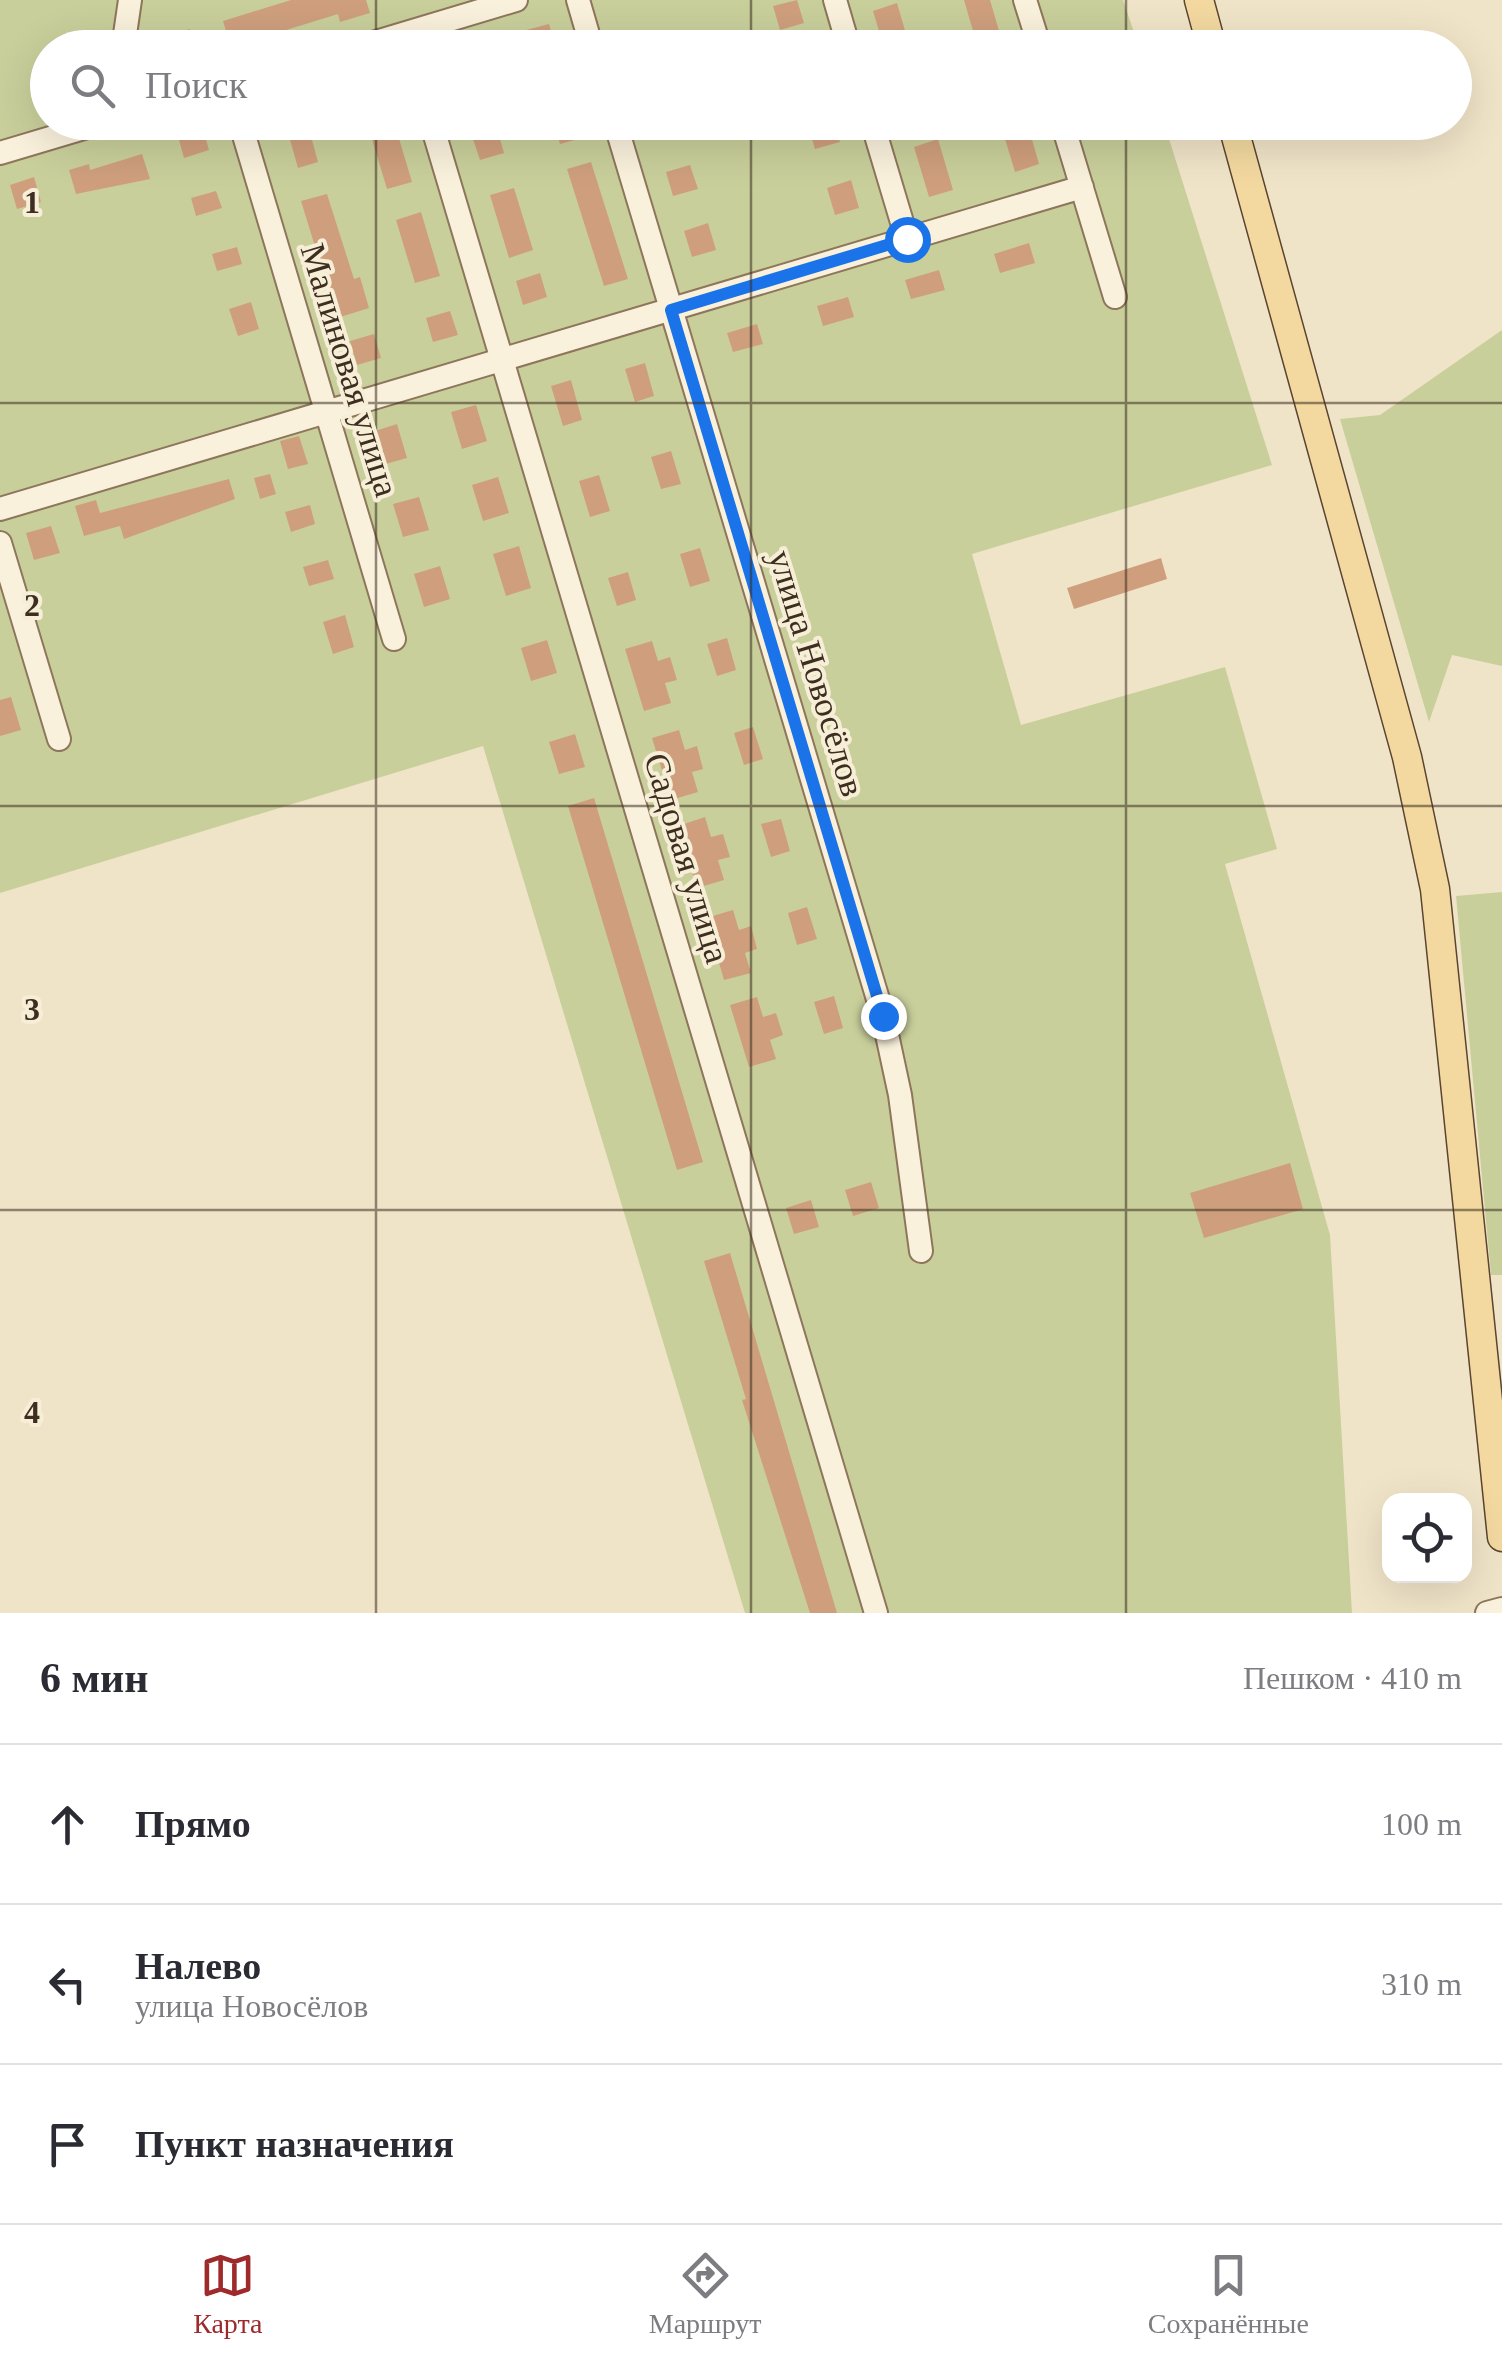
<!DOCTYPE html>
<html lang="ru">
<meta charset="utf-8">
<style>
body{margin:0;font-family:Georgia,serif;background:#f2f2f3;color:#2b2b33}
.controls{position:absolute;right:30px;bottom:30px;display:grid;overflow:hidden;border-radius:20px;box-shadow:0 10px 40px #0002}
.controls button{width:90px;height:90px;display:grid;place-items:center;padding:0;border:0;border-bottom:2px solid #e1e1e2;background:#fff;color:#2b2b33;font:50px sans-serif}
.stop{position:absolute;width:30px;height:30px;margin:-22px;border:8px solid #1a73e8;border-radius:50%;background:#fff}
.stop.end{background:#1a73e8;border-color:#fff;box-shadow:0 2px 10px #0008}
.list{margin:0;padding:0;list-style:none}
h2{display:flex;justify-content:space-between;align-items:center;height:130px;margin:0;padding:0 40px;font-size:42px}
h2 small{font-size:32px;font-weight:400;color:#7c7c81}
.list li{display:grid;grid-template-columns:65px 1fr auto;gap:30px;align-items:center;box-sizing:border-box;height:160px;padding:0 40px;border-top:2px solid #e1e1e2}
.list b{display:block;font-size:38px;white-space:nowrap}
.list p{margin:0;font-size:32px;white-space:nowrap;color:#7c7c81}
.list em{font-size:32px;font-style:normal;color:#7c7c81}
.icon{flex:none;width:55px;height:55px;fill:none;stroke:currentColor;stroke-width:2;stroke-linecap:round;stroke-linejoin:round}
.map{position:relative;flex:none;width:1502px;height:1613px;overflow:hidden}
.search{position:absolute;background:#fff;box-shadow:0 10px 40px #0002;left:30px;right:30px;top:30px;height:110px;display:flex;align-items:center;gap:25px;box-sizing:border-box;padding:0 35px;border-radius:55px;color:#7c7c81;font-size:38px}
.sheet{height:610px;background:#fff}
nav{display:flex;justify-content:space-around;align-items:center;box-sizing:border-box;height:140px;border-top:2px solid #e1e1e2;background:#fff;font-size:28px;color:#7c7c81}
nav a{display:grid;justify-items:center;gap:5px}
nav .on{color:#9e2a2b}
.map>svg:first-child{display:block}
.green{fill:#c9cf9b}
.building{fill:#cf9f7d}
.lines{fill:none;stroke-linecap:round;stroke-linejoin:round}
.minor-casing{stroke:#8d765c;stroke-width:26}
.major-casing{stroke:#5b4430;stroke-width:31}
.minor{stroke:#faf1dc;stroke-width:22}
.major{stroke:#f3d9a0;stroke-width:28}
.route{stroke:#1a73e8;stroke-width:12}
.grid{fill:none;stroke:#3d2e20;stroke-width:2.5;stroke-opacity:0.55}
.labels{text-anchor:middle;stroke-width:8;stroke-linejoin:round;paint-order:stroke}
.street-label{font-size:35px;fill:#3d2e20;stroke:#f7eed8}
.grid-label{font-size:32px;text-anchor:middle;font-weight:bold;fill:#3d2e20;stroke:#f7eed8;stroke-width:8;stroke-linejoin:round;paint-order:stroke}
</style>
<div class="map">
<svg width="1502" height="1613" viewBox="0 0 1502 1613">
<rect width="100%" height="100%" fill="#f0e4c8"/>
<path class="green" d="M0,0H1123L1139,47L48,48V122L1164,123L1272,465L972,554L1021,725L1225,667L1277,849L1225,864L1330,1235L1352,1613H745L483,746L0,893Z
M1502,330V666L1452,655L1429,722L1340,419L1380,415Z
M1502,892V1275H1491L1456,896Z"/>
<path class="building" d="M291,0H366L370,13L340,22L338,14L257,39L258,44L231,48L223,21Z
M797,0L804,23L780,30L773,6Z
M964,0H990L1004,48H978Z
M897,3L906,34L882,41L873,11Z
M549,24L556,48H531L526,30Z
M190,29L196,48H172L169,35Z
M467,33L471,48H428L427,44Z
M201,122L209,150L184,158L176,129Z
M285,122H307L318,162L298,168Z
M379,122H394L412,182L387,189L368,126Z
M554,122H578L582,138L560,144Z
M651,122H693L694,126L656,137Z
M807,122H834L840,142L815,149Z
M1000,122H1027L1039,164L1015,172Z
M497,129L504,153L480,160L472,136Z
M938,139L953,190L929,197L914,147Z
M142,154L150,179L76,194L69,170L89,164L90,170Z
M591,162L628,279L604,286L567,169Z
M690,165L698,189L673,196L666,172Z
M34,177L41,202L17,209L10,185Z
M851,180L859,208L835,215L827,188Z
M514,188L533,250L509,258L490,195Z
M216,191L222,208L196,216L191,198Z
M327,194L354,279L360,277L369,308L337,318L301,201Z
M421,212L440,276L415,283L396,220Z
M708,223L716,250L692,257L684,231Z
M1029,243L1035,263L1000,273L994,254Z
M237,247L242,264L217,271L212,254Z
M939,270L945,290L911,299L905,280Z
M540,273L547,297L523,305L516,281Z
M848,297L854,317L823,326L817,306Z
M251,302L259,329L238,336L229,309Z
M450,311L458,335L433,342L426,318Z
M757,324L763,344L733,352L727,333Z
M374,334L381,358L357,365L350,341Z
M645,363L654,396L635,402L625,369Z
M571,380L582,420L563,426L551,386Z
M476,405L487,441L462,449L451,412Z
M397,424L407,458L382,465L372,432Z
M299,436L308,464L288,469L280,441Z
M671,451L681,484L661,489L651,457Z
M270,474L276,494L260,499L254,478Z
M599,475L610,511L590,517L579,481Z
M498,477L509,513L483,521L472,485Z
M229,479L235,499L124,539L120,526L84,536L75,506L96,500L100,513Z
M419,497L429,530L403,537L393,504Z
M310,505L315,524L291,532L285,512Z
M51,526L60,553L34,560L26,533Z
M519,546L531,588L506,596L493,554Z
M700,548L710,581L690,587L680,554Z
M1161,558L1167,579L1074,609L1067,588Z
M328,560L334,579L309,586L303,567Z
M440,566L450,599L424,607L414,574Z
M628,572L636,600L617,606L608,578Z
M345,615L354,647L333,654L323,622Z
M727,638L736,670L717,676L707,644Z
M547,640L557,673L531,681L521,648Z
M652,641L658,661L670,657L677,680L665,683L671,703L644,711L625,649Z
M11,697L21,730L0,736V700Z
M753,727L763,759L744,765L734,733Z
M679,730L685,750L697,746L703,769L692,772L698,792L671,800L652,738Z
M575,734L585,767L559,774L549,742Z
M594,798L703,1162L677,1170L568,806Z
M705,817L711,837L723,834L730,857L718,860L724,880L697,888L678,826Z
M781,819L790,851L771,857L761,824Z
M807,907L817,939L797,945L788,913Z
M733,910L739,930L751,926L757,949L745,953L751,973L724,980L706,918Z
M834,996L843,1028L824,1034L814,1002Z
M757,997L763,1017L776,1013L783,1035L770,1040L776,1059L749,1067L730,1005Z
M1290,1163L1303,1209L1204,1238L1190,1193Z
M871,1182L879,1208L853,1216L845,1190Z
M811,1200L819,1227L794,1234L786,1208Z
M730,1253L771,1391L837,1613H810L742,1400L746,1399L704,1261Z"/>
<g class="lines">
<defs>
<path id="minor" d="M578,0L592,48
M835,0L849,48
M1025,0L1040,48
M123,48L130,0
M356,48L516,0
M240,122L394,639
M431,122L876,1613
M615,122L883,1016L900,1095L921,1251
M872,122L907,239
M1062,122L1115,297
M0,153L104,122
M0,509L1082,187
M0,543L59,739
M1487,1613L1502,1609"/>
<path id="major" d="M1199,0L1212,48
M1232,122L1407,757L1435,889L1502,1537"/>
</defs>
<use href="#minor" class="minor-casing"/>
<use href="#major" class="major-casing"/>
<use href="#minor" class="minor"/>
<use href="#major" class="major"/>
</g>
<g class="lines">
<path class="route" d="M883,1016L671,310L907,239"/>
</g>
<path class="grid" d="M376,0V48M751,0V48M1126,0V48M376,122V1613M751,122V1613M1126,122V1613M0,403H1502M0,806H1502M0,1210H1502"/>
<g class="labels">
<g class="street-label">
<text transform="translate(350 370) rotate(73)" y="12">Малиновая улица</text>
<text transform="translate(817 673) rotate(73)" y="12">улица Новосёлов</text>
<text transform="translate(687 858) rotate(73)" y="12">Садовая улица</text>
</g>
</g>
<g class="grid-label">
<text x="32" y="213">1</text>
<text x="32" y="616">2</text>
<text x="32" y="1020">3</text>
<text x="32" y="1423">4</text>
</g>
</svg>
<div class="controls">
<button><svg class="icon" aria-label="locate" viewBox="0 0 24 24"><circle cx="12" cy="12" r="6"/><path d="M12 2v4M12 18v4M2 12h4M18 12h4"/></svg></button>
</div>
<div class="stop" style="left:907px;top:239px"></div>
<div class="stop end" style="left:883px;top:1016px"></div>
<div class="search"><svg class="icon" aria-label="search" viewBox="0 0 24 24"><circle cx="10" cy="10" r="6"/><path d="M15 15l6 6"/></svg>Поиск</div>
</div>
<section class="sheet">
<h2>6 мин<small>Пешком · 410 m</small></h2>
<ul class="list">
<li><svg class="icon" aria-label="ahead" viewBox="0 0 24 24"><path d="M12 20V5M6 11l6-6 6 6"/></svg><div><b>Прямо</b></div><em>100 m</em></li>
<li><svg class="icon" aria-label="left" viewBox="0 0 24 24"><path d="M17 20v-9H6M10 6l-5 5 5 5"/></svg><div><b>Налево</b><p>улица Новосёлов</p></div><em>310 m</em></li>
<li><svg class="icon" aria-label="arrive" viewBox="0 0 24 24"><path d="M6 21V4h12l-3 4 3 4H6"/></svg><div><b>Пункт назначения</b></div></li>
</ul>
</section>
<nav>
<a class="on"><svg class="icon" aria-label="map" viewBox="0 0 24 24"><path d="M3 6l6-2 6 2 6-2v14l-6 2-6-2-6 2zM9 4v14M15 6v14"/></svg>Карта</a>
<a><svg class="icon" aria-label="directions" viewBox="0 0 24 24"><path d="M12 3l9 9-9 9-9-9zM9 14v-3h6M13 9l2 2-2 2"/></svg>Маршрут</a>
<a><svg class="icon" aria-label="saved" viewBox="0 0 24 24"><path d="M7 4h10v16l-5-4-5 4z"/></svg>Сохранённые</a>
</nav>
